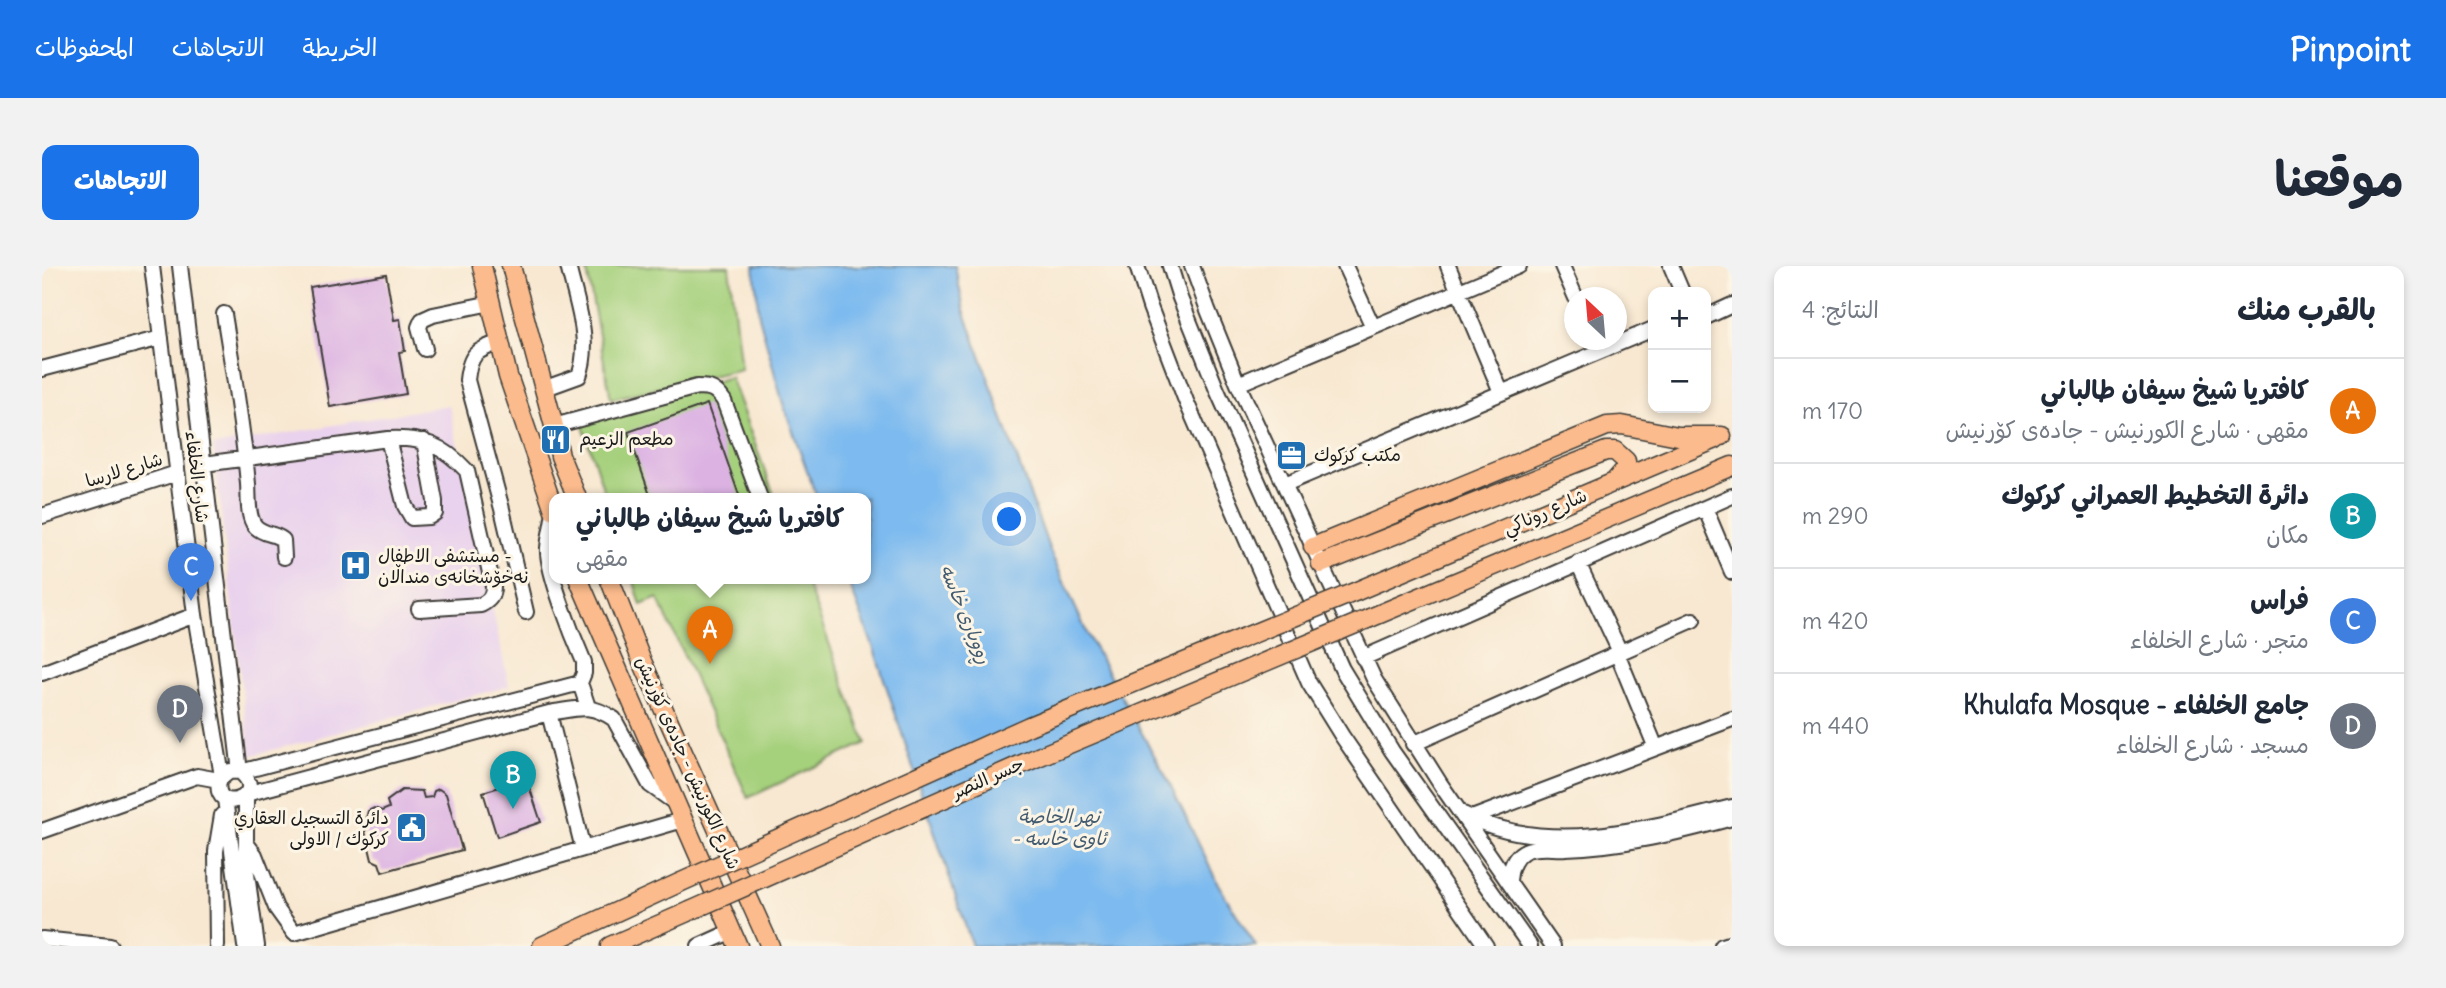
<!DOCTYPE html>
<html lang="ar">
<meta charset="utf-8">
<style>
body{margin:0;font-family:Delius,"Playpen Sans Arabic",sans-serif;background:#f2f2f3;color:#1f2937;direction:rtl}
.controls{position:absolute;right:21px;top:21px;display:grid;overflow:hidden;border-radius:14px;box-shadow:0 4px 10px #0003}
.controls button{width:63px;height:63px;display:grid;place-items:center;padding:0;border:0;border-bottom:2px solid #e0e1e3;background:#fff;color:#1f2937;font:35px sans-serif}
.compass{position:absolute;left:1522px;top:21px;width:63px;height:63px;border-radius:50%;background:#fff;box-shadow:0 4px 10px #0003;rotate:334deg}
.you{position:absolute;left:968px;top:254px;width:24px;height:24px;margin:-18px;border:5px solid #fff;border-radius:50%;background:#1a73e8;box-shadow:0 0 0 10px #1a73e833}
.badge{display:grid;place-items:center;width:46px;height:46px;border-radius:50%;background:#1a73e8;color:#fff;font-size:23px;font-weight:700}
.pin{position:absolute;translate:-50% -58px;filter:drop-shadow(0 2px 4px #0008)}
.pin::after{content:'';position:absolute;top:37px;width:24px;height:21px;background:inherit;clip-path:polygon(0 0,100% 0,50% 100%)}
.popup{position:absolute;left:507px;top:227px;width:322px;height:91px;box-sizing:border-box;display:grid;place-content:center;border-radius:14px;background:#fff;filter:drop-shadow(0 2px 5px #0005);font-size:23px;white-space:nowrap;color:#747a83}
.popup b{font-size:26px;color:#1f2937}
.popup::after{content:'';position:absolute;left:50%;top:100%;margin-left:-14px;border:14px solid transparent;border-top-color:#fff}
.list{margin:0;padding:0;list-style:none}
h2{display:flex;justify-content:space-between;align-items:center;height:91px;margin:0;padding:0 28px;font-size:30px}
h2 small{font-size:23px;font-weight:400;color:#747a83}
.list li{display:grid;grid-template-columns:46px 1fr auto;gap:21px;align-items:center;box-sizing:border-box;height:105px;padding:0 28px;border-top:2px solid #e0e1e3}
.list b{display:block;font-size:26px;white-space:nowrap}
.list p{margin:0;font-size:23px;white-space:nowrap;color:#747a83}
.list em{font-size:23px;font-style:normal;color:#747a83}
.map{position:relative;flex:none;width:1690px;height:680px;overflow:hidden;direction:ltr;border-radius:14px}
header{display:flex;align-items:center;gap:42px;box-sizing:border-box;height:98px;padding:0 35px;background:#1a73e8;color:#fff}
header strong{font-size:33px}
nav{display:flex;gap:38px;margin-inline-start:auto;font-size:24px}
.intro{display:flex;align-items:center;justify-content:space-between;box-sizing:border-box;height:168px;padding:0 42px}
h1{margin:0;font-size:49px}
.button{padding:18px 32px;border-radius:14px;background:#1a73e8;color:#fff;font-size:24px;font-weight:700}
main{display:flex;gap:42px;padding:0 42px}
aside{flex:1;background:#fff;border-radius:14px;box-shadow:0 4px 10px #0003}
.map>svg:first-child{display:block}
.built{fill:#e9d2ed}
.green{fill:#a5d07c;stroke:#60764c;stroke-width:2}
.water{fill:#7cbaef;stroke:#4c6b86;stroke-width:2}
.building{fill:#dcb2e3}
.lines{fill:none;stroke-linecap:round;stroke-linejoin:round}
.minor-casing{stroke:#3d3b37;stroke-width:18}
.major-casing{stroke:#3d3b37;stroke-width:21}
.minor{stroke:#fff;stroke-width:14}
.major{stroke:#fbbb8c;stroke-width:18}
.major-bridge-casing{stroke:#3d3b37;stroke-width:21;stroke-linecap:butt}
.major-bridge{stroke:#fbbb8c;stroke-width:18}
.labels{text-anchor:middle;stroke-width:6;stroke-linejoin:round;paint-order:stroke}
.poi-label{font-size:18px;fill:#1c1c1c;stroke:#fcf5e5;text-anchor:start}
.street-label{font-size:18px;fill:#1c1c1c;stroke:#fcf5e5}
.water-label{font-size:19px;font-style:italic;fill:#425b70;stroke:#fcf5e5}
</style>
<header>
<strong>Pinpoint</strong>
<nav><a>الخريطة</a><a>الاتجاهات</a><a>المحفوظات</a></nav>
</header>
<div class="intro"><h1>موقعنا</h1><a class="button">الاتجاهات</a></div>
<main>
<aside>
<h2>بالقرب منك<small>النتائج: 4</small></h2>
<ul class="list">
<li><span class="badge" style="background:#e8710a">A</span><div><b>كافتريا شيخ سيفان طالباني</b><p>مقهى · شارع الكورنيش - جادەی کۆرنیش</p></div><em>170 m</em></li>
<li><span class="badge" style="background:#0f9aa8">B</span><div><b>دائرة التخطيط العمراني كركوك</b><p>مكان</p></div><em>290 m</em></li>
<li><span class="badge" style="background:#3f7fe0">C</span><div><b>فراس</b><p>متجر · شارع الخلفاء</p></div><em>420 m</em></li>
<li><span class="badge" style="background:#6b7280">D</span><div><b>جامع الخلفاء - Khulafa Mosque</b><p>مسجد · شارع الخلفاء</p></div><em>440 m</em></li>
</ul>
</aside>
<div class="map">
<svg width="1690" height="680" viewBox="0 0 1690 680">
<rect width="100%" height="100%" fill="#fcf5e5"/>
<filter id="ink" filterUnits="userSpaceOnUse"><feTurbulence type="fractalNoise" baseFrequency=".0143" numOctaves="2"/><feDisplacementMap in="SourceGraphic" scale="14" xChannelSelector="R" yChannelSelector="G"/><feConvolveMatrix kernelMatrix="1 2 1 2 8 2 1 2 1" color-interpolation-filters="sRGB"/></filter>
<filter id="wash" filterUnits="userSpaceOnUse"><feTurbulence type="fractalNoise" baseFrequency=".00686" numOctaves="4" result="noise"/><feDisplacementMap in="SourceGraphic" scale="28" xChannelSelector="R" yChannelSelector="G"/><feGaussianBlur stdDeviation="1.57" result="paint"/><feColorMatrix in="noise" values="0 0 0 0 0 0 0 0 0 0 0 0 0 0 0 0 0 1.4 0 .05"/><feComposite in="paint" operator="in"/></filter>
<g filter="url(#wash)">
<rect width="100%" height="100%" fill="#f8e8d1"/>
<path class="built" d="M407,139L467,420L208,490L171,180Z"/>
<path class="green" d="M544,0H687L699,103L569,133Z
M688,111L733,232H564L540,157Z
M591,312H763L824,477L706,532L616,332L599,339Z"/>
<path class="water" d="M712,0H913L922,44L1008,285L1048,374L1126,514L1176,618L1214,680H930L832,383L805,312H824V232H775L741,138L717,50Z"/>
<g id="blocks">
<path class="building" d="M344,8L352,54L358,53L363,85L357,86L364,128L288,141L268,21Z
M665,138L698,232H609L586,166Z
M464,519L465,522L478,519L488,523L499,556L455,571L441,526Z
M397,523L404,528L420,584L340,606L337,597L330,594L323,565L327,559L324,552L326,545L332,542L340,545L347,542L345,535L360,524L380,525L382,532L390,531L392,525Z"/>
</g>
</g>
<g filter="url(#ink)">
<use href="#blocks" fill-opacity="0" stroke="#3d3b37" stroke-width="2"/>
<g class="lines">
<defs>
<path id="minor" d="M110,0L153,349L180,510
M138,0L198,506C229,530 170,552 177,514L188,505L198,506L538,417
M1095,0L1108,41L1144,135L1267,417L1300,470L1444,680
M1128,0L1138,32L1175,124L1300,403L1350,485L1488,680
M1150,0L1166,44L1196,118L1332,413L1399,519L1511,680
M1303,0L1331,61
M1406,0L1459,126
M1520,0L1534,32
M1629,0L1640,26
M182,48C191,104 201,161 206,218C207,231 205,250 213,260C221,269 233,267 241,274L242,291
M1664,51L1690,39
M458,76C434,85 428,87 425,114L460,243L484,346
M383,83L377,61L380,54L391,49L449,37
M0,103L119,72
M1196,118L1477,0
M501,123L537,110C550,75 534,35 526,0
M512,160L655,121C669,121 674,123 682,135L718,232
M346,173L363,240L370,252L387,251L393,247V235L382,175
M162,198L346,173C380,171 401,179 425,205L451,320C451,330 448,334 439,339L377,343
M1243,218L1611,63
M1663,242L1690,306
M512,244C511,257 507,269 506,282C504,304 532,373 542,396V407L538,417L546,441
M0,250L135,207
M1536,297L1578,386
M1575,387L1614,482
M1321,392L1690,230
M0,407L153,349
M507,447L541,583
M1371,478L1651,354
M183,533L203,680
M1421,548C1504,591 1605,563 1690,541
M1430,552L1690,453
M0,565L155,510L177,514
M204,577L213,589L234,642L252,667
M1467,614C1468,603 1471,592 1481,586C1492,579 1511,583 1524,582C1581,580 1635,567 1690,552
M252,667L641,554
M0,673L68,680
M175,680L174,585L180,549
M215,680L204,601V528L507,447C535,443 547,436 572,453L608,519L632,536
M657,680L690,665
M1680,680L1690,677"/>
<path id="major" d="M440,0L466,110L512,244
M469,0L512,160L518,190L535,232
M1271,281L1565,160L1580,159L1636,170H1680
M1279,298L1564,185H1573L1584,195V202L1572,216
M536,312L696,680
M567,312L599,393L728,680
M1315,325L1674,173
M1328,352L1690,200
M500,680L637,617
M568,680L648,645"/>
</defs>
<use href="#minor" class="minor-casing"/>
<use href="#major" class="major-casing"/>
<use href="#minor" class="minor"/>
<use href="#major" class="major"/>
<defs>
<path id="major-bridge" d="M637,617L987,460L1315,325
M648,645L996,491L1328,352"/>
</defs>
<use href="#major-bridge" class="major-bridge-casing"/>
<use href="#major-bridge" class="major-bridge"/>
</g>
</g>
<defs>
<symbol id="restaurant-square" viewBox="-11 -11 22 22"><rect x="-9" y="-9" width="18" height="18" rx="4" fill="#1f6fb2" stroke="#fcf5e5"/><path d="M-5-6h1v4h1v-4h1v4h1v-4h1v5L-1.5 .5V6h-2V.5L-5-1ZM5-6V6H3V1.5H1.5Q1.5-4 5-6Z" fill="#fff"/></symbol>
<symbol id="office-square" viewBox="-11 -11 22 22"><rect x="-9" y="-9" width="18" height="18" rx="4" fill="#1f6fb2" stroke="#fcf5e5"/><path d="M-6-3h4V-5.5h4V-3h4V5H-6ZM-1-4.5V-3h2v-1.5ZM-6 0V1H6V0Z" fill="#fff"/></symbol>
<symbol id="hospital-square" viewBox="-11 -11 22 22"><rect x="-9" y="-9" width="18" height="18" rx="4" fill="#1f6fb2" stroke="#fcf5e5"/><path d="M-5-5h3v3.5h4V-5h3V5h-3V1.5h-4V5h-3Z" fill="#fff"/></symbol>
<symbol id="civic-square" viewBox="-11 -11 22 22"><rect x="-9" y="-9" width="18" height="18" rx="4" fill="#1f6fb2" stroke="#fcf5e5"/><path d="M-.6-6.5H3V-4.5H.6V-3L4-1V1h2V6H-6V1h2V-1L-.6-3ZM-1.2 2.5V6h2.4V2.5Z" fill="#fff"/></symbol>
</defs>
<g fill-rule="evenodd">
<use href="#restaurant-square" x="496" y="156" width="35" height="35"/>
<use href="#office-square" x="1232" y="172" width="35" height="35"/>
<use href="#hospital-square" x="296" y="282" width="35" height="35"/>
<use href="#civic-square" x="352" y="544" width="35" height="35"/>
</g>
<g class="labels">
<g class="poi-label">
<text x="537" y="179">مطعم الزعيم</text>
<text x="1272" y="195">مكتب كركوك</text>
<text x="336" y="296">مستشفى الاطفال -<tspan x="336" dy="21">نەخۆشخانەی منداڵان</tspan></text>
<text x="347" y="558" text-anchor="end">دائرة التسجيل العقاري<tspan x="347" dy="21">كركوك / الاولى</tspan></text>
</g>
<g class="street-label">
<text transform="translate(82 204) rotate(-17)" y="6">شارع لارسا</text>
<text transform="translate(155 211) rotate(83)" y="6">شارع الخلفاء</text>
<text transform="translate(1503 246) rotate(-23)" y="6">شارع روناكي</text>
<text transform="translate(646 497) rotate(66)" y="6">شارع الكورنيش - جادەی کۆرنیش</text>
<text transform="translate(946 512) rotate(-24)" y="6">جسر النصر</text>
</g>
<g class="water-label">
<text transform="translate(924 348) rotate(68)" y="7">ڕووباری خاسە</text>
<text x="1017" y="557">نهر الخاصة<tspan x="1017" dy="22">- ئاوی خاسە</tspan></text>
</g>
</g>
</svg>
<div class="controls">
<button>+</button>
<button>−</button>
</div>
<svg class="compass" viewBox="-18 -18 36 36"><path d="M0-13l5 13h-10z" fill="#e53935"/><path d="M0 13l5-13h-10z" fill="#747a83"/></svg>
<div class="you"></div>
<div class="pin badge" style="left:668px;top:398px;background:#e8710a">A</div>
<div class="popup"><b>كافتريا شيخ سيفان طالباني</b>مقهى</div>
<div class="pin badge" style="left:471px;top:543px;background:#0f9aa8">B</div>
<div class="pin badge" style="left:149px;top:335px;background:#3f7fe0">C</div>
<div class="pin badge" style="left:138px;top:477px;background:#6b7280">D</div>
</div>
</main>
